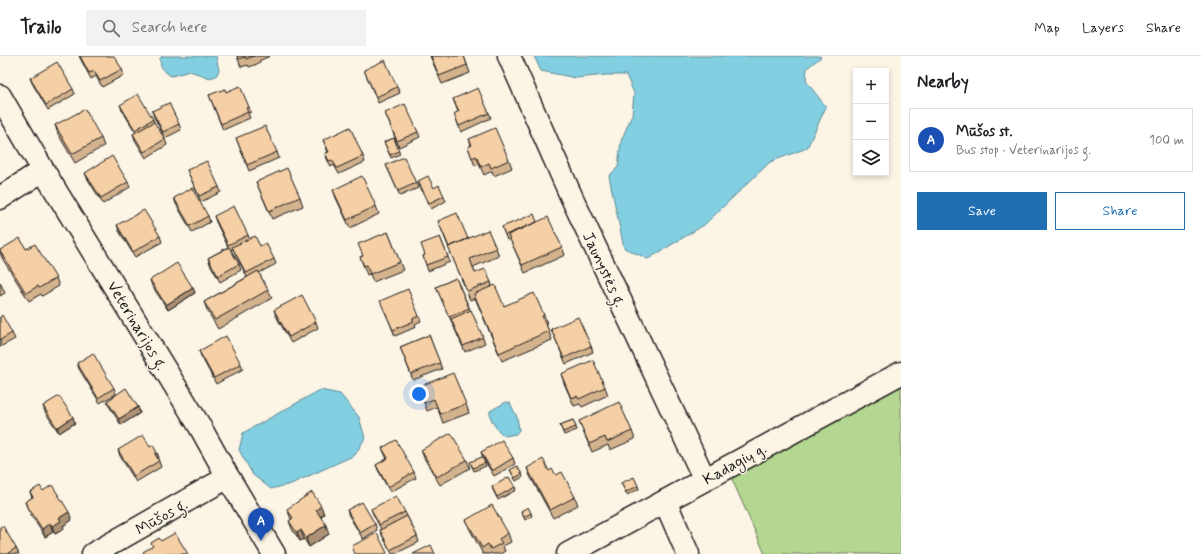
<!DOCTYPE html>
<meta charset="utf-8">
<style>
body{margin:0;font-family:Mynerve,sans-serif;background:#f2f2f2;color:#202124}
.controls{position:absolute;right:12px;top:12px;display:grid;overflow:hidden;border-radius:0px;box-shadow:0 2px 6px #0003}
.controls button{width:36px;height:36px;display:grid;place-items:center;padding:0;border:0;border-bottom:1px solid #e0e0e0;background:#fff;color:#202124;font:20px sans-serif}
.you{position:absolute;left:419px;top:338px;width:14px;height:14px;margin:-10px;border:3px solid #fff;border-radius:50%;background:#1a73e8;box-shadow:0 0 0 6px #1a73e833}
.badge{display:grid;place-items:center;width:26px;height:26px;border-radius:50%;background:#1f6fb2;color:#fff;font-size:13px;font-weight:700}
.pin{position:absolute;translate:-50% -33px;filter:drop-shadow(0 1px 2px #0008)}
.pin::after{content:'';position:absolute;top:21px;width:14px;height:12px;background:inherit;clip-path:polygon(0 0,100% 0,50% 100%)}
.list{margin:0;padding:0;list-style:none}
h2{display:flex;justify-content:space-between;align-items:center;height:52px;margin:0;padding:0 16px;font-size:17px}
h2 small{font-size:13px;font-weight:400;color:#757577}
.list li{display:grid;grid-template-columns:26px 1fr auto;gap:12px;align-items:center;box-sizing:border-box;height:64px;margin:0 8px 8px;padding:0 8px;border:1px solid #e0e0e0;border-radius:0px}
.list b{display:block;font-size:15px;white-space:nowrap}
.list p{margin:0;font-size:13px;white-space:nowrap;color:#757577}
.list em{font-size:13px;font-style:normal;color:#757577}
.actions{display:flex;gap:8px;padding:12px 16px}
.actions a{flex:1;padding:9px 0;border:1px solid #1f6fb2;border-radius:0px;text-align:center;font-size:14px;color:#1f6fb2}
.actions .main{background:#1f6fb2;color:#fff}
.icon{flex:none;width:22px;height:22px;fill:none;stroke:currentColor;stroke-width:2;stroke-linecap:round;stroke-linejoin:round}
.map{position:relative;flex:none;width:901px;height:498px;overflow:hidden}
header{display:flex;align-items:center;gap:24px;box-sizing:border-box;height:56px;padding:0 20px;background:#fff;border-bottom:1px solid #e0e0e0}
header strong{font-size:19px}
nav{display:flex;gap:22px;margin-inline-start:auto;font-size:14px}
.search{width:280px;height:36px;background:#f2f2f2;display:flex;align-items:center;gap:10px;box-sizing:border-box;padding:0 14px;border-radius:0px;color:#757577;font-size:15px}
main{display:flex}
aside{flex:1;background:#fff}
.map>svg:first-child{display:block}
.green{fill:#b3d691;stroke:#687956}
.water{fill:#83cfe2;stroke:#5a8793}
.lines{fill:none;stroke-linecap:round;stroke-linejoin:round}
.minor-casing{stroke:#1c1c1c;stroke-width:25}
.minor{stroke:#fcf5e5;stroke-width:22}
.wall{fill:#d3b28e;stroke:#1c1c1c}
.shaded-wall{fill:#ac9174;stroke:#1c1c1c}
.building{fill:#f5cfa5;stroke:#1c1c1c}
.labels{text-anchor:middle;stroke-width:3;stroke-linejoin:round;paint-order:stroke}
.street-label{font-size:16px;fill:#1c1c1c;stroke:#fcf5e5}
</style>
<header>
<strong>Trailo</strong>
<div class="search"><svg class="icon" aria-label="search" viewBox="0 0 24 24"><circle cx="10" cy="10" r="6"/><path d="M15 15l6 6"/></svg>Search here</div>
<nav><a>Map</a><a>Layers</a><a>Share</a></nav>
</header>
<main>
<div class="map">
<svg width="901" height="498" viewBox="0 0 901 498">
<rect width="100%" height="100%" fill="#fcf5e5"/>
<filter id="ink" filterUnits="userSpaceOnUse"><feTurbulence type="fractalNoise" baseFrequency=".025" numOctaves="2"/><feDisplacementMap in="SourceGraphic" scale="8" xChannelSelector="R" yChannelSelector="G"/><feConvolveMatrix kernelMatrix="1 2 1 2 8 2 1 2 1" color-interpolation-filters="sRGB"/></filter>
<g filter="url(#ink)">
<path class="green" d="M901,329V498H765L731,421Z"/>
<path class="water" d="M163,0H216L219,14L216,20L210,22L190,15L171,20C163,15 160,11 160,2Z
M534,0H819L821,1L807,12L806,25L826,51L807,92L770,106L704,169L648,203L624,192L609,120L618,111L621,85L632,59L634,37L626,19H606L576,22L541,15Z
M320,334L340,338L359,361L365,382L355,399L291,428L271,433L253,419L239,394L243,377Z
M506,346L510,347L517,361L519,374L516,378L505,380C498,376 489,364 490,355Z"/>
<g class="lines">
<defs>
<path id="minor" d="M509,0L572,142L705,424
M0,40L43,114L199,369L228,421L274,498
M0,142L43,114
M665,445L688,498
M93,498L228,421
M568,498L901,317"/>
</defs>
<use href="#minor" class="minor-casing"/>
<use href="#minor" class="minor"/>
</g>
<path class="wall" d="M79,0L122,13L124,19L102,31L96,20L91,23L81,4Z
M237,0H270L259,5L260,7L249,11L248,9L241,11Z
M430,0H464L470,17L442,28Z
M364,14L397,31L400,37L378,47Z
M30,22L73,33L75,38L48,54L32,27Z
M226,36L249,51L251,56L248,57L250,62L223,74L209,39Z
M453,43L489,57L491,62L461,76L454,58L458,56Z
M120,49L153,63L155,69L165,83L167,89L146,102L135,84L133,78L136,77L122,54Z
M152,55L179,68L181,74L165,82L154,61Z
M385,57L418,76L420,81L399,91Z
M55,69L101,82L104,90L75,107L58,78Z
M236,82L277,96L279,102L249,115Z
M394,82L400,98L391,102L384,86Z
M469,83L509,104L512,112L494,120L492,115L484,119L479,108L475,110L471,99L468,91L471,89Z
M323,84L363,100L365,106L339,118L334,109L331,111L327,103L325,97L328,96Z
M386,109L416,127L418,132L400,140Z
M187,114L219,131L221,136L201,146Z
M85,117L128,126L130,131L103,148L87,122Z
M418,125L434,132L444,140L446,145L431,153L420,131Z
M256,126L300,141L303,150L272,163Z
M333,134L376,150L379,158L350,172L336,142Z
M174,142L208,160L210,166L192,176L176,148Z
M214,160L248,179L249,182L260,190L274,203L276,208L259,217L268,234L272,242L218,273L207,254L204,246L247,221L233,193L231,194L239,208L241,214L220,226L210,208L208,202L228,191L216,166Z
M438,165L468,183L496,192L499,200L473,211L475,217L491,226L492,230L504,250L544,259L547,267L546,268L552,284L502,305L475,242L470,244Z
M537,166L562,191L565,199L525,217L510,183L507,184L502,171Z
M117,169L160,180L162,186L135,201L119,175Z
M388,176L403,214L373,226L370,218L367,219L360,201L362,200Z
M440,181L450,206L428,215L423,200L425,199Z
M26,193L56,222L59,230L42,240L41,238L29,245L2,202L0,196V194Z
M456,222L485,287L465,296L436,231Z
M150,224L193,232L195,237L168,254L152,230Z
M0,226L5,237L0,240Z
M383,250L419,260L421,265L415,268L416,271L395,280Z
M274,254L316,266L318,272L291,287L276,260Z
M0,261L12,277L15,283L0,291Z
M551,273L591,290L593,296L566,308Z
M429,279L442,313L413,324L400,291Z
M199,295L241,308L243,313L216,328L201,300Z
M77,307L114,332L116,338L100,347L79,313Z
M561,318L605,331L608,339L582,351L580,348L574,350L564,327Z
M418,331L466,348L469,357L443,367L437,351L427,355Z
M107,345L138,351L140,357L121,369L109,350Z
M43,350L75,367L59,377L45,356Z
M573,364L577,374L564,379L560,369Z
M579,365L632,375L635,383L610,394L608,389L592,396L582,373Z
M150,391L157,397L159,402L158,403L161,411L136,426L120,400L118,394Z
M382,392L414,416L416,422L390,436L378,414L376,409L387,403Z
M421,394L467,404L470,412L440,429L424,402Z
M481,396L513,402L515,408L494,420L483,402Z
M470,406L485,407L486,410L474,415Z
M527,412L549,415L556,419L575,441L578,449L553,462L530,420Z
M510,414L522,418L523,421L516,425Z
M621,427L638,430L639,433L627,439Z
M492,431H515L516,434L498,444L493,434Z
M43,435L72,464L63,470L64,473L55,478L53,476L45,481L28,454L25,446L32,442L30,436Z
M287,453L324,458L321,461L329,478L309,491L304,483L300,485L292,473L289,465L291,463Z
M371,453L405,456L417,480L419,486L395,498H392L382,479L380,474L381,473L373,458Z
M347,454L375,468L377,474L363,483L349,460Z
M521,455L531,457L532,460L525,464Z
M466,464L508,477L511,486L503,490L505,495L500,498H492L491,497L489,498H483L469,472Z
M16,492L19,498H0Z"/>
<path class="shaded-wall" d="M193,232L195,237L168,254L166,249Z
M138,351L140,357L121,369L119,363Z
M73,361L75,367L59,377L57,372Z
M157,397L159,402L157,404L155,398Z
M321,450L324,458L319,462L316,454Z
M69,456L72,464L63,470L64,473L55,478L52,470L59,462Z
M50,467L53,476L45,481L42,473Z
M326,469L329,478L309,491L306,482Z
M301,474L304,483L300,485L297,477Z"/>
<path class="building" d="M80,0H114L122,13L100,25L94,15L89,17Z
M237,0H254L246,3L245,1L238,3Z
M431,0H464L467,9L439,20Z
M385,4L397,31L376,41L364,14Z
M57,6L73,33L46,49L30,22Z
M240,30L249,51L246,52L248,56L221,68L209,39L225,33L226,36Z
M478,32L489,57L459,70L454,58L459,55L453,43Z
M138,38L153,63L135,74L120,49Z
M169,47L179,68L163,76L152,55Z
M405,48L418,76L397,85L385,57Z
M85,53L101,82L72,98L55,69Z
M154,66L165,83L144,96L133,78Z
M265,70L277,96L247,109L236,82Z
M350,71L363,100L337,112L332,104L329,105L325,97L329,96L323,84Z
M495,72L509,104L491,112L489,107L481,111L476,100L472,102L468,91L472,89L469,83Z
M394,82L399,95L390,99L384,86Z
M112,100L128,126L101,142L85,117Z
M404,101L416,127L398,135L386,109Z
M207,105L219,131L199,140L187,114Z
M287,112L300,141L269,155L256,126Z
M362,120L376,150L347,164L333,134Z
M428,120L434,132L439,129L444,140L429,147L418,125Z
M192,132L208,160L190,170L174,142Z
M234,150L248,179L228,189L214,160Z
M144,154L160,180L133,196L117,169Z
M457,157L468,183L449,191L438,165Z
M534,158L537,166L505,179L502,171Z
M548,161L562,191L522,209L508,179Z
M488,174L496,192L470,203L475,217L485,213L491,226L467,235L448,191Z
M388,176L400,206L370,218L367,209L364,210L360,201L363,200L358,188Z
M255,180L260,190L266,187L274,203L246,217L232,191Z
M440,181L448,201L426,209L423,200L425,199L421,188Z
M20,182L26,193L35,188L56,222L39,232L38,230L26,237L0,195V194Z
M229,191L239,208L218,220L208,202Z
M177,207L193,232L166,249L150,224Z
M258,215L268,234L215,264L204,246Z
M456,222L469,252L449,261L436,231Z
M495,229L504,250L534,237L544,259L542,260L549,275L499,297L474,238Z
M408,233L419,260L412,263L414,265L393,274L380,245Z
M302,239L316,266L289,281L274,254Z
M471,254L483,281L463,290L451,263Z
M2,259L12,277L0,284V261Z
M578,261L591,290L564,302L551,273Z
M429,279L440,307L411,318L400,291Z
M226,280L241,308L214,322L199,295Z
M93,297L114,332L98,342L77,307Z
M593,304L605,331L579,343L577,340L571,342L561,318Z
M453,317L466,348L440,358L434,343L424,347L418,331Z
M126,332L138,351L119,363L107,345Z
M59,340L73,361L57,372L43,350Z
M619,346L632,375L607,386L605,381L589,388L579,365Z
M573,364L576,371L563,376L560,369Z
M451,377L467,404L437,421L421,394Z
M143,379L150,391L153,389L157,397L155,398L159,405L134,420L118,394Z
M396,384L414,416L388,431L376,409L388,402L382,392Z
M502,384L513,402L492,415L481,396Z
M482,401L485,407L473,412L470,406Z
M543,403L549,415L552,413L556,419L562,416L575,441L550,454L527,412Z
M517,410L522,418L515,422L510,414Z
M509,421L515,431L497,441L492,431Z
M634,421L638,430L626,436L621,427Z
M52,429L69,456L59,462L61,465L52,470L50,467L42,473L25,446L33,441L30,436L40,430L43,435Z
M312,436L321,450L316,454L326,469L306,482L301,474L297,477L289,465L293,462L287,453Z
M396,440L405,456L379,469L371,453Z
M362,446L375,468L360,477L347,454Z
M492,449L508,477L499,483L502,487L491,493L488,488L482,492L466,464Z
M528,451L531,457L524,461L521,455Z
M407,460L417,480L390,494L380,474Z
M3,470L16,492L7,498H0V471Z
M175,477L188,498H144L143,496L153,490L151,487L159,482L161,485Z
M377,477L387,497L385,498H355L352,490Z
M431,489L435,498H413Z"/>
</g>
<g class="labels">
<g class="street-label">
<text transform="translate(605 213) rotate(65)" y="6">Jaunystės g.</text>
<text transform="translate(138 269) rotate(59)" y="6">Veterinarijos g.</text>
<text transform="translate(734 407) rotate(-29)" y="6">Kadagių g.</text>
<text transform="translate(161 460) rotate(-30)" y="6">Mūšos g.</text>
</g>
</g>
</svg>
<div class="controls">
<button>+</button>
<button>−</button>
<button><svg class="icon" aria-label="layers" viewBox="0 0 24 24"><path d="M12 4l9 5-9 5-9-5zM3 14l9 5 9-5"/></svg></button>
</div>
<div class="you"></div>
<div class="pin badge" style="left:261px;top:485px;background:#1a4fb4">A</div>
</div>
<aside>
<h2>Nearby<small></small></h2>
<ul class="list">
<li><span class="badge" style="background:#1a4fb4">A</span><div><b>Mūšos st.</b><p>Bus stop · Veterinarijos g.</p></div><em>100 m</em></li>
</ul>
<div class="actions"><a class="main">Save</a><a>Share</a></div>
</aside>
</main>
